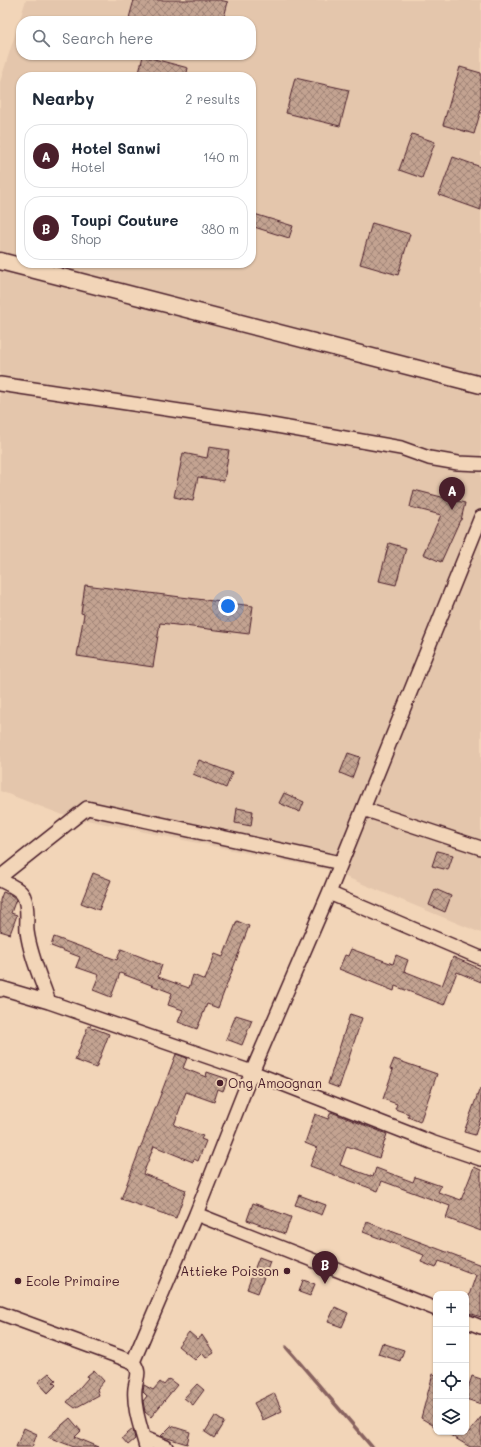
<!DOCTYPE html>
<meta charset="utf-8">
<style>
body{margin:0;font-family:Mali,sans-serif;background:#f2f2f3;color:#1f2937}
.controls{position:absolute;right:12px;bottom:12px;display:grid;overflow:hidden;border-radius:8px;box-shadow:0 1px 3px #0004}
.controls button{width:36px;height:36px;display:grid;place-items:center;padding:0;border:0;border-bottom:1px solid #e0e1e3;background:#fff;color:#1f2937;font:20px sans-serif}
.you{position:absolute;left:228px;top:606px;width:14px;height:14px;margin:-10px;border:3px solid #fff;border-radius:50%;background:#1a73e8;box-shadow:0 0 0 6px #1a73e833}
.badge{display:grid;place-items:center;width:26px;height:26px;border-radius:50%;background:#4a1f2b;color:#fff;font-size:13px;font-weight:700}
.pin{position:absolute;translate:-50% -33px;filter:drop-shadow(0 1px 2px #0008)}
.pin::after{content:'';position:absolute;top:21px;width:14px;height:12px;background:inherit;clip-path:polygon(0 0,100% 0,50% 100%)}
.list{margin:0;padding:0;list-style:none}
h2{display:flex;justify-content:space-between;align-items:center;height:52px;margin:0;padding:0 16px;font-size:17px}
h2 small{font-size:13px;font-weight:400;color:#747a83}
.list li{display:grid;grid-template-columns:26px 1fr auto;gap:12px;align-items:center;box-sizing:border-box;height:64px;margin:0 8px 8px;padding:0 8px;border:1px solid #e0e1e3;border-radius:16px}
.list b{display:block;font-size:15px;white-space:nowrap}
.list p{margin:0;font-size:13px;white-space:nowrap;color:#747a83}
.list em{font-size:13px;font-style:normal;color:#747a83}
.icon{flex:none;width:22px;height:22px;fill:none;stroke:currentColor;stroke-width:2;stroke-linecap:round;stroke-linejoin:round}
.map{position:relative;flex:none;width:481px;height:1447px;overflow:hidden}
.search{position:absolute;background:#fff;box-shadow:0 1px 3px #0004;left:16px;top:16px;width:240px;height:44px;display:flex;align-items:center;gap:10px;box-sizing:border-box;padding:0 14px;border-radius:16px;color:#747a83;font-size:15px}
.panel{position:absolute;background:#fff;box-shadow:0 1px 3px #0004;left:16px;top:72px;width:240px;height:196px;border-radius:16px}
.map>svg:first-child{display:block}
.built{fill:#e4c6ac;fill-rule:evenodd}
.lines{fill:none;stroke-linecap:round;stroke-linejoin:round}
.stream{stroke:#88625f;stroke-width:3.5}
.building{fill:url(#building-cross-hatch);stroke:#4a1f2b}
.minor-casing{stroke:#4a1f2b;stroke-width:16}
.tertiary-casing{stroke:#4a1f2b;stroke-width:19}
.minor{stroke:#f2d5b8;stroke-width:13}
.tertiary{stroke:#f2d5b8;stroke-width:16}
.poi-dot{fill:#4a1f2b;stroke:#f2d5b8;stroke-width:1.5}
.labels{text-anchor:middle;stroke-width:4;stroke-linejoin:round;paint-order:stroke}
.poi-label{font-size:13px;fill:#4a1f2b;stroke:#f2d5b8;text-anchor:start}
</style>
<div class="map">
<svg width="481" height="1447" viewBox="0 0 481 1447">
<defs>
<pattern id="building-cross-hatch" width="8" height="8" patternUnits="userSpaceOnUse"><rect width="8" height="8" fill="#c3a391"/><path d="M0 0l8 8M0 8l8-8" fill="none" stroke="#a08477"/></pattern>
</defs>
<rect width="100%" height="100%" fill="#f2d5b8"/>
<filter id="ink" filterUnits="userSpaceOnUse"><feTurbulence type="fractalNoise" baseFrequency=".025" numOctaves="2"/><feDisplacementMap in="SourceGraphic" scale="8" xChannelSelector="R" yChannelSelector="G"/><feConvolveMatrix kernelMatrix="1 2 1 2 8 2 1 2 1" color-interpolation-filters="sRGB"/></filter>
<g filter="url(#ink)">
<path class="built" d="M26,0H481V933L329,870L63,815L0,791V82ZM21,21H251V55H21ZM21,77H251V263H21Z"/>
<g class="lines">
<path class="stream" d="M286,1347L372,1447"/>
</g>
<path class="building" d="M134,0H220L228,2L223,21H139L129,18Z
M143,56L188,68L186,77H138Z
M460,67L481,73V110L474,134L443,125Z
M295,78L349,90L340,126L286,113Z
M412,134L435,142L422,178L399,170Z
M453,157L481,167V210L439,195Z
M251,213L293,226L289,238L251,226Z
M372,223L410,234L398,275L360,264Z
M209,447L229,450L224,481L198,477L193,501L174,497L183,453L207,458Z
M414,490L465,503L461,520H460L441,562L423,554L441,515L410,507Z
M389,543L406,548L396,585L379,581Z
M85,585L253,606L249,634L160,623L153,667L77,656L84,614L81,613Z
M348,753L360,757L352,778L340,773Z
M199,760L232,773L226,788L193,774Z
M284,793L304,802L300,812L279,803Z
M237,808L253,811L251,826L235,823Z
M437,851L453,855L448,870L432,866Z
M93,873L111,880L99,910L81,903Z
M435,889L451,896L445,912L429,905Z
M3,892L11,895L16,899L11,913L17,915L10,934L0,931V900Z
M237,921L249,926L218,1008L207,1004L197,1029L178,1022L183,1010L168,1005L172,993L120,973L111,997L93,990L99,975L76,967L80,957L51,946L54,937L117,960L121,949L162,965L158,977L189,988L193,975L205,980L215,954L223,957Z
M351,949L393,964L396,955L408,960L404,971L442,986L453,957L481,969V982L457,972L444,1005L395,986L394,991L339,969L345,955L348,956Z
M350,1014L362,1018L339,1088L328,1084Z
M236,1015L252,1020L242,1045L226,1039Z
M88,1026L109,1034L96,1068L75,1060Z
M176,1054L187,1058L183,1068L206,1077L207,1072L228,1079L223,1091L218,1089L214,1102L186,1092L174,1125L203,1136L201,1139L206,1141L198,1161L194,1159L193,1162L154,1146L143,1174L186,1190L176,1218L121,1199Z
M394,1059L437,1074L420,1122L408,1117L409,1114L395,1109L397,1104L383,1099L393,1070L390,1069Z
M480,1088L481,1089V1117L475,1135L464,1132Z
M331,1112L387,1134L379,1158L347,1146L340,1165L373,1177L376,1168L413,1182L415,1177L441,1186L438,1192L461,1200L474,1167L481,1170V1231L446,1218L450,1206L382,1181L378,1191L310,1166L317,1148L305,1143L315,1114L328,1119Z
M299,1195L326,1205L322,1215L295,1205Z
M253,1203L291,1217L285,1234L247,1220Z
M367,1222L481,1265V1317L466,1312V1304L476,1275L439,1261L436,1268L421,1262L424,1255L363,1232Z
M259,1257L270,1261L258,1293L247,1289Z
M303,1280L315,1284L310,1296L299,1292Z
M335,1307L348,1313L342,1327L328,1322Z
M189,1332L197,1339L202,1335L214,1353L206,1358L202,1353L195,1360L178,1346Z
M382,1343L404,1350L400,1361L378,1354Z
M94,1370L104,1381L97,1389L99,1395L75,1408L67,1402L88,1378L87,1376Z
M49,1373L56,1380L53,1382L56,1385L48,1393L38,1382Z
M433,1374L436,1375V1427L421,1418Z
M472,1376L481,1379V1404L466,1399V1394Z
M169,1379L177,1385L151,1417L145,1412L143,1401L147,1396L143,1392L144,1385L153,1390L160,1382L164,1385Z
M197,1384L204,1390L193,1405L184,1398Z
M274,1393L282,1411L263,1420L254,1403Z
M215,1416L224,1422L214,1438L205,1432Z
M481,1417V1447H470L445,1432H469Z
M70,1418L81,1431L75,1437L99,1447H74L48,1437Z
M171,1426L190,1432L187,1444L161,1436Z
M24,1428L37,1434L32,1447H16Z
M133,1429L135,1439L128,1445L122,1438Z"/>
<g class="lines">
<defs>
<path id="minor" d="M0,384L260,423L401,448L429,458L458,463L481,464
M363,809L481,848
M0,877L87,808L341,863
M0,880C8,884 21,889 24,897C29,908 26,920 27,931C30,955 41,979 49,1002
M329,893L481,958
M0,990L1,988L49,1002L252,1072L431,1142L481,1159
M196,1214L436,1309
M0,1313L133,1362C141,1373 137,1376 135,1388C133,1408 141,1428 146,1447
M466,1321L481,1327
M133,1362L196,1214L252,1072L329,893L481,517
M144,1438L166,1447"/>
<path id="tertiary" d="M0,261L481,385"/>
</defs>
<use href="#minor" class="minor-casing"/>
<use href="#tertiary" class="tertiary-casing"/>
<use href="#minor" class="minor"/>
<use href="#tertiary" class="tertiary"/>
</g>
</g>
<g class="poi-dot">
<circle cx="220" cy="1083" r="4"/>
<circle cx="287" cy="1271" r="4"/>
<circle cx="18" cy="1281" r="4"/>
</g>
<g class="labels">
<g class="poi-label">
<text x="228" y="1088">Ong Amoognan</text>
<text x="279" y="1276" text-anchor="end">Attieke Poisson</text>
<text x="26" y="1286">Ecole Primaire</text>
</g>
</g>
</svg>
<div class="controls">
<button>+</button>
<button>−</button>
<button><svg class="icon" aria-label="locate" viewBox="0 0 24 24"><circle cx="12" cy="12" r="6"/><path d="M12 2v4M12 18v4M2 12h4M18 12h4"/></svg></button>
<button><svg class="icon" aria-label="layers" viewBox="0 0 24 24"><path d="M12 4l9 5-9 5-9-5zM3 14l9 5 9-5"/></svg></button>
</div>
<div class="you"></div>
<div class="pin badge" style="left:452px;top:510px">A</div>
<div class="pin badge" style="left:325px;top:1284px">B</div>
<div class="search"><svg class="icon" aria-label="search" viewBox="0 0 24 24"><circle cx="10" cy="10" r="6"/><path d="M15 15l6 6"/></svg>Search here</div>
<section class="panel">
<h2>Nearby<small>2 results</small></h2>
<ul class="list">
<li><span class="badge">A</span><div><b>Hotel Sanwi</b><p>Hotel</p></div><em>140 m</em></li>
<li><span class="badge">B</span><div><b>Toupi Couture</b><p>Shop</p></div><em>380 m</em></li>
</ul>
</section>
</div>
